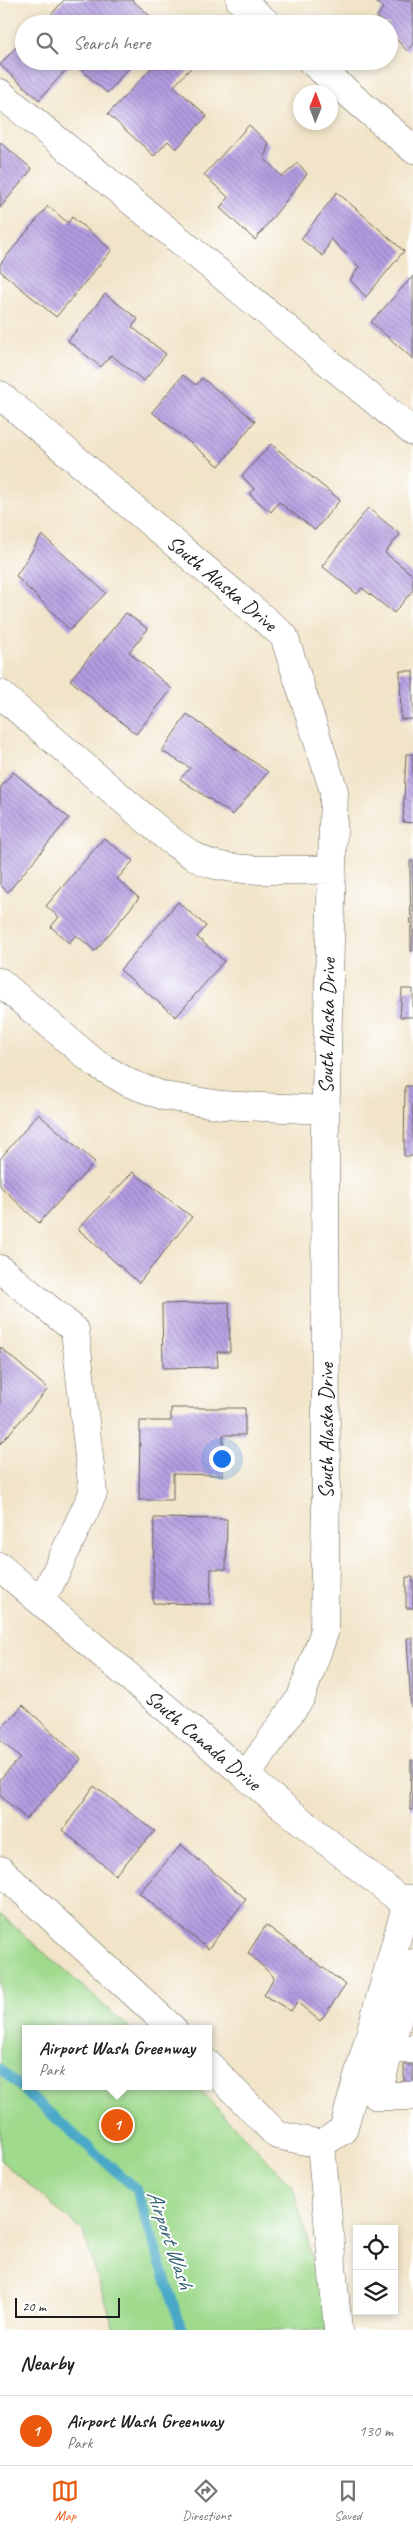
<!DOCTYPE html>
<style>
body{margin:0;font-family:Caveat,sans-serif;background:#f6f6f6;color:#202124}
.controls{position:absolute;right:15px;bottom:15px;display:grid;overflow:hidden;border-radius:0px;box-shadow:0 2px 8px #0003}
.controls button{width:45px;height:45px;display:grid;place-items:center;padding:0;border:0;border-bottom:1px solid #e0e0e0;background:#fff;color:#202124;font:25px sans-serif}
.compass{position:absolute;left:293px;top:85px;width:45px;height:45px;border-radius:50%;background:#fff;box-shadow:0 2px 8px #0003;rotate:1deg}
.scale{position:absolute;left:15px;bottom:12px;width:105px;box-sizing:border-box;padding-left:5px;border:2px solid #1c1c1c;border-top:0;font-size:14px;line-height:18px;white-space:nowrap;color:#1c1c1c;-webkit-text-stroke:4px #fff;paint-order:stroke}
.you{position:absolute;left:221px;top:1458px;width:18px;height:18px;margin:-12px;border:4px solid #fff;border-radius:50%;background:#1a73e8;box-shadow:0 0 0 8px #1a73e833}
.badge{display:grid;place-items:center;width:32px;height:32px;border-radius:50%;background:#ea580c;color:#fff;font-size:16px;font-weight:700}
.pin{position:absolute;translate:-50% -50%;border:2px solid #fff;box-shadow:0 1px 5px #0006}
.popup{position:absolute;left:22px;top:2025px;width:190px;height:65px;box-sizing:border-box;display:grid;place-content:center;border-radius:0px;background:#fff;filter:drop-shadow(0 1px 4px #0005);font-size:16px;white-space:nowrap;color:#757577}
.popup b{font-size:19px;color:#202124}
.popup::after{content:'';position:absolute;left:50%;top:100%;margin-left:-10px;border:10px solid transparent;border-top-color:#fff}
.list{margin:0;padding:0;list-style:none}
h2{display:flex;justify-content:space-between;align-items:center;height:65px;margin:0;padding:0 20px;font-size:21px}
h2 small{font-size:16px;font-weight:400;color:#757577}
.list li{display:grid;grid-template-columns:32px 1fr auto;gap:15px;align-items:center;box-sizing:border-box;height:70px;padding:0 20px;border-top:1px solid #e0e0e0}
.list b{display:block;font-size:19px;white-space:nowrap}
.list p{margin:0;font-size:16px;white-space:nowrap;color:#757577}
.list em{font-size:16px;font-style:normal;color:#757577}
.icon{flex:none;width:28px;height:28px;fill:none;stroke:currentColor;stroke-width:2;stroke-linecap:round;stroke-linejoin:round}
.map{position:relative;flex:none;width:413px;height:2330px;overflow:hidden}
.search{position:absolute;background:#fff;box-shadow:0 2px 8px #0003;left:15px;right:15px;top:15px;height:55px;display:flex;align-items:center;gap:12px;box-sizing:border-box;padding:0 18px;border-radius:28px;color:#757577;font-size:19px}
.sheet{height:135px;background:#fff}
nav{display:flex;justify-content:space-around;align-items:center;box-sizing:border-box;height:70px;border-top:1px solid #e0e0e0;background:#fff;font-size:14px;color:#757577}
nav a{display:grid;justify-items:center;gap:2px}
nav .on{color:#ea580c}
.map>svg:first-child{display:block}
.green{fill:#9fda8d;stroke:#5e7b54}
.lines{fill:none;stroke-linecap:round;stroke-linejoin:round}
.stream{stroke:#48a8c7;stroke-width:10}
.building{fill:url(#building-back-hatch)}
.minor-casing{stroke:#676258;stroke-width:29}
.minor{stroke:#fff;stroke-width:28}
.labels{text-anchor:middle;stroke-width:4;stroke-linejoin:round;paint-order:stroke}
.street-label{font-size:21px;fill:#1c1c1c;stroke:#fff}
.water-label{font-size:22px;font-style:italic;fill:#326272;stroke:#fff}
</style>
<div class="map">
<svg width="413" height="2330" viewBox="0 0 413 2330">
<defs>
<pattern id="building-back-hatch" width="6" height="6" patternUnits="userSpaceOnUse" patternTransform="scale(1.25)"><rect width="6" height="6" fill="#b39ce1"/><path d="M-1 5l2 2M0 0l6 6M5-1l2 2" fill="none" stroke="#917eb6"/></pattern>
</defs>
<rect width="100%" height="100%" fill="#fff"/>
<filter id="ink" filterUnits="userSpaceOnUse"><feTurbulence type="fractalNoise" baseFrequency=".02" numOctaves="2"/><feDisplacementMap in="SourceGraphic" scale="10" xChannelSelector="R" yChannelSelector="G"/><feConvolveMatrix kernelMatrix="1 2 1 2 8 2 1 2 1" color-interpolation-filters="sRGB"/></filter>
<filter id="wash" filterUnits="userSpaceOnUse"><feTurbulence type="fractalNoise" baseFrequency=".0096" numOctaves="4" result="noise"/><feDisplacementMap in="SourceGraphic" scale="20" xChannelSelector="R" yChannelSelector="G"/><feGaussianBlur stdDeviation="1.12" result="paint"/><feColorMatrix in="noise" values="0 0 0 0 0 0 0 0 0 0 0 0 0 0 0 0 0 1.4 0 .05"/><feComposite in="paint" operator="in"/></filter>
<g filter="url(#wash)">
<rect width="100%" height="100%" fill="#f1e4c8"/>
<path class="green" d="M0,1914L131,2029H26V2086H196L293,2187L332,2330H114L83,2231L0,2160Z"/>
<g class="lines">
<path class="stream" d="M0,2069L136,2189L182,2330"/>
</g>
<g id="blocks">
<path class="building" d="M64,0H132L159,24H43Z
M374,0H413V44L407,51L389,31V24H383L377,17L383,8Z
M24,38V61H135L107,93L73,62L39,100L0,65Z
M158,61H197L174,86L207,116L176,149L168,141L154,156L108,114Z
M249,125L269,144L264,158L282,177L298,163L307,174L255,240L220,208L228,197L204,175Z
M0,142L32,169L0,208Z
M337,192L404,251L366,297L350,280L359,267L331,239L323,256L301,239Z
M48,206L68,223L72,217L112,250L56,317L0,271V264Z
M413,276V359L371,322Z
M105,294L138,319L132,327L166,354L144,381L111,355L101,367L68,341Z
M183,375L196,385L202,378L255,421L219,466L152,412Z
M271,444L340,500L315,530L279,502L271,512L249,494L254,489L242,476Z
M368,508L400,534L385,553L413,575V590L394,613L362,588L357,594L322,566Z
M42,535L106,593L70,630L16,576Z
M126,613L148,629L129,652L172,689L136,734L70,680Z
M400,671H413V719H401Z
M187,714L268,772L233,815L180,779L190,768L162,751Z
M406,754H413V823L403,822Z
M13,772L69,818L8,892L0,885V788Z
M104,838L133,861L117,879L139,898L95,951L76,935L69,943L51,927L59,917L46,906Z
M410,861H413V951H411Z
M178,902L206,926L197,937L224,961L176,1017L120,970Z
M402,989H413V1017H400Z
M405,1086H413V1156H404Z
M38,1114L95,1162L39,1223L0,1186V1159Z
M133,1172L192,1217L139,1283L78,1229Z
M229,1302L230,1352H217L218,1367L163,1368L162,1304Z
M0,1347L48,1389L0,1444Z
M171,1408H245V1435H223V1475L173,1474V1500H139L140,1421H171Z
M154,1518L227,1519L226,1569H211L210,1604L153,1603Z
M406,1577H413V1608H406Z
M407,1638H413V1707H411Z
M23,1705L81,1759L26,1819L0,1795V1779L20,1758L0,1740V1730Z
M411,1760H413V1810H410Z
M94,1786L155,1831L115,1875L63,1830Z
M181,1845L246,1899L208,1949L139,1893Z
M266,1925L346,1985L320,2021L297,2002L291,2011L264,1995L274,1977L248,1953Z
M404,2065H413V2083H404Z"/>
</g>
</g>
<g filter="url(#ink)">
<use href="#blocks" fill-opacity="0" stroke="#676258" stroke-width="1"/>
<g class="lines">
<defs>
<path id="minor" d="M240,0L268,24
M311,61L413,149
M0,93L413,432
M0,395L284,636L334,791L325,1129L326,1487L324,1633L301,1697L246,1776
M0,694L169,839C183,849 198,861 216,865C252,873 294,869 331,870
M0,982L95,1063L129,1083L164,1096L221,1105L325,1110
M0,1269L75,1330L93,1493L50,1584L38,1599
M0,1567L266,1793L399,1899H413
M0,1870L173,2029
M413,1963L377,2096H413
M389,2049H413
M208,2064L277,2135L321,2144L343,2130L408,1899
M321,2144L338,2330"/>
</defs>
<use href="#minor" class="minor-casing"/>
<use href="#minor" class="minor"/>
</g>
</g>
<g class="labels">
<g class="street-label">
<text transform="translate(222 583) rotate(40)" y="7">South Alaska Drive</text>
<text transform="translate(327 1026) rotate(-89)" y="7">South Alaska Drive</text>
<text transform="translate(326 1431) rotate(-90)" y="7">South Alaska Drive</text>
<text transform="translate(203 1740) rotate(40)" y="7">South Canada Drive</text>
</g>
<g class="water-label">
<text transform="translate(171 2239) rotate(71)" y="8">Airport Wash</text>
</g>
</g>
</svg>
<div class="controls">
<button><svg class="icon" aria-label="locate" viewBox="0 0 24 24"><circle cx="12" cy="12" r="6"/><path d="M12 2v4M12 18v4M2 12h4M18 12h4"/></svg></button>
<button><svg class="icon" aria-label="layers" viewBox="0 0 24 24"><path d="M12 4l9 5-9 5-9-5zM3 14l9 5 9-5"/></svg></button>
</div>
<svg class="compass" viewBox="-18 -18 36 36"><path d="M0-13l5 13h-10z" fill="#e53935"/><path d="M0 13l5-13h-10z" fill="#757577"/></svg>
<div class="scale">20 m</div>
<div class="you"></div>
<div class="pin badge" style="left:117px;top:2125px">1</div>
<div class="popup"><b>Airport Wash Greenway</b>Park</div>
<div class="search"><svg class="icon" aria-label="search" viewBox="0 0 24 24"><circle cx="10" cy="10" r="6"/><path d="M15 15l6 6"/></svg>Search here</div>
</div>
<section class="sheet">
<h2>Nearby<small></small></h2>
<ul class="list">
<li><span class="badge">1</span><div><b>Airport Wash Greenway</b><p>Park</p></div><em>130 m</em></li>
</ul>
</section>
<nav>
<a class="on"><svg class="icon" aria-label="map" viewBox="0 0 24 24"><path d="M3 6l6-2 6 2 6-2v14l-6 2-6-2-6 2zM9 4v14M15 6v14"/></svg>Map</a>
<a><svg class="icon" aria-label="directions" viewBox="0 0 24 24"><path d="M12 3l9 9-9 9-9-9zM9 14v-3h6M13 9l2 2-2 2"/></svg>Directions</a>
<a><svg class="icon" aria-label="saved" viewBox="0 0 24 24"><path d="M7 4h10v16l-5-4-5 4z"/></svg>Saved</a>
</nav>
